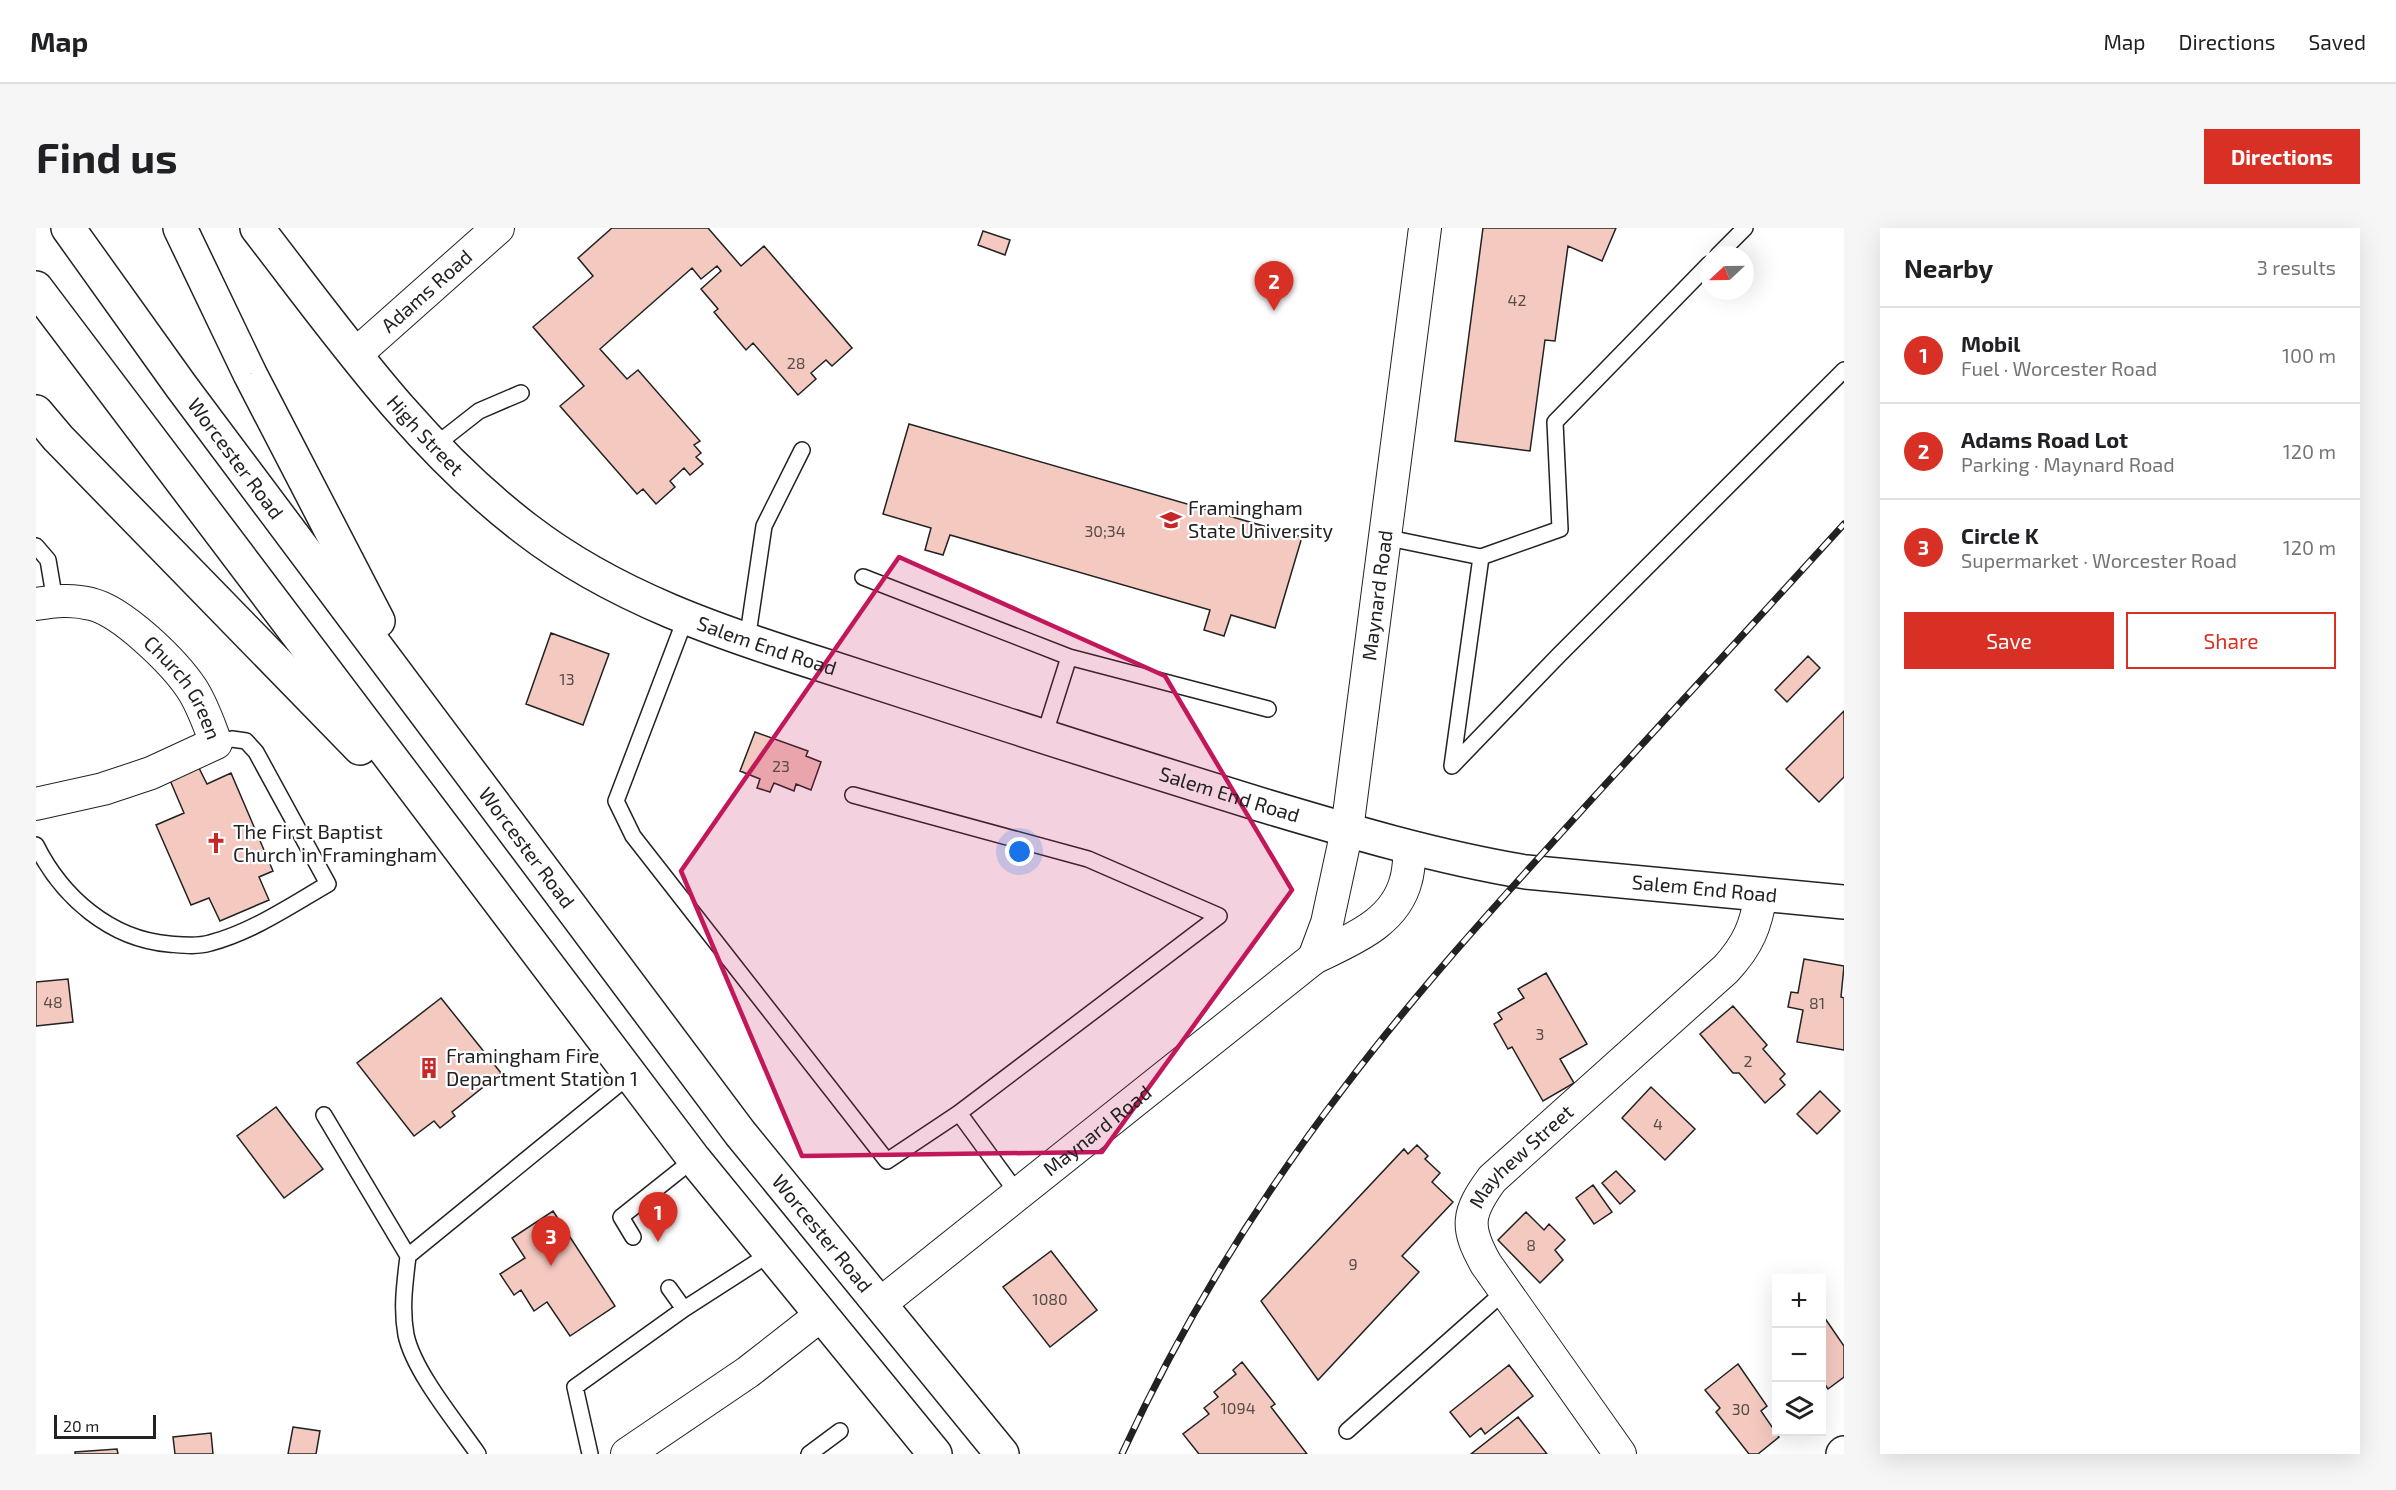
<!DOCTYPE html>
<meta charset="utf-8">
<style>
body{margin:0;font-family:"Exo 2",sans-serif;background:#f6f6f6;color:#202124}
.controls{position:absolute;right:18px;bottom:18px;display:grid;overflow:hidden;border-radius:0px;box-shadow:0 6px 24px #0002}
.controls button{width:54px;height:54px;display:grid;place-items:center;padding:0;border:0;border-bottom:2px solid #e0e0e0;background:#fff;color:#202124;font:30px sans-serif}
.compass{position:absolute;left:1664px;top:18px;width:54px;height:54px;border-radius:50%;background:#fff;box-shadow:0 6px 24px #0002;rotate:248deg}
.scale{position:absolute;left:18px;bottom:15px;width:102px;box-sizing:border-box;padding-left:6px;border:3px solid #222;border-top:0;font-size:16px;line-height:21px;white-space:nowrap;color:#222;-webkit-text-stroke:4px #fff;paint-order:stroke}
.you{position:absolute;left:984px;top:624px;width:21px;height:21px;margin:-15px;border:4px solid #fff;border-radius:50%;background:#1a73e8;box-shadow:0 0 0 9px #1a73e833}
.badge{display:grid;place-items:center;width:39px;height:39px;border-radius:50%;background:#d93025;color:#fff;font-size:20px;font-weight:700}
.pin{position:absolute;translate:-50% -50px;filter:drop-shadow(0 2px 3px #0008)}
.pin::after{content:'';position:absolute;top:32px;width:21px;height:18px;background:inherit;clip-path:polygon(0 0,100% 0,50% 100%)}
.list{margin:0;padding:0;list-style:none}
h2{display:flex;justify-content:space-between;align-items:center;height:78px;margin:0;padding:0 24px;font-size:26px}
h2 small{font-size:20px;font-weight:400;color:#757577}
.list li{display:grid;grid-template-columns:39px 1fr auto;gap:18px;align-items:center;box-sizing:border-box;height:96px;padding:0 24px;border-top:2px solid #e0e0e0}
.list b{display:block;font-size:22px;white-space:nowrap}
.list p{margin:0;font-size:20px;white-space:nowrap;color:#757577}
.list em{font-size:20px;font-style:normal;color:#757577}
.actions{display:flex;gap:12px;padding:18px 24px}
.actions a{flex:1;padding:14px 0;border:2px solid #d93025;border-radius:0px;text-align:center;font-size:21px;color:#d93025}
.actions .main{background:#d93025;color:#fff}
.icon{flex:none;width:33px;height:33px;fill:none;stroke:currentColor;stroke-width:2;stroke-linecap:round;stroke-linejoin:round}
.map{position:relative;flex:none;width:1808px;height:1226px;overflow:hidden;border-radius:0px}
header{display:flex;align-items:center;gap:36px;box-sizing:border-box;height:84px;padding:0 30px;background:#fff;border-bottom:2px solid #e0e0e0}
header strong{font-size:28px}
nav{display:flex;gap:33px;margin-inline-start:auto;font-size:21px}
.intro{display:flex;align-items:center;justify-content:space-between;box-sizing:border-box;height:144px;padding:0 36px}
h1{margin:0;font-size:42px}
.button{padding:15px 27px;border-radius:0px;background:#d93025;color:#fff;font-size:21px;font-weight:700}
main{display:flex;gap:36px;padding:0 36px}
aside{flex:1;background:#fff;border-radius:0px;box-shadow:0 6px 24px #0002}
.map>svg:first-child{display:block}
.building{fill:#f3c9c0;stroke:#222;stroke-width:1.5}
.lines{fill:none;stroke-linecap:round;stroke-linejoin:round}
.service-casing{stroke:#222;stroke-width:18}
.minor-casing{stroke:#222;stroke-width:34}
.tertiary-casing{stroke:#222;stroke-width:36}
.secondary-casing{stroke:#222;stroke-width:36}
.trunk-casing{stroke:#222;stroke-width:36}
.service{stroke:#fff;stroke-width:15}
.minor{stroke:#fff;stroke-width:32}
.tertiary{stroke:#fff;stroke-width:33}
.secondary{stroke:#fff;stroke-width:33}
.trunk{stroke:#fff;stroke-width:33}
.rail-casing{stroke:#222;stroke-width:7}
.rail{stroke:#fff;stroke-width:4.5;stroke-dasharray:14;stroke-linecap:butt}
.marked{fill:#c2185b;fill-opacity:0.2;stroke:#c2185b;stroke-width:4.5;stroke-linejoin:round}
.labels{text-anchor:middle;stroke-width:4.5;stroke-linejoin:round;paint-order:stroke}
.number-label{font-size:16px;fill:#564c4a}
.street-label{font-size:20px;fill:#222;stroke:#fff}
.poi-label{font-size:20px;fill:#222;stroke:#fff;text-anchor:start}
</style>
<header>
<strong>Map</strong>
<nav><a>Map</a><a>Directions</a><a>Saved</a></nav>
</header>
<div class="intro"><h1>Find us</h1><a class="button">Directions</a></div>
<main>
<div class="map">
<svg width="1808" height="1226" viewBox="0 0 1808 1226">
<rect width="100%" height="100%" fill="#fff"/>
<path class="building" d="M576,0H672L705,38L728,18L816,120L796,138L790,132L775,145L780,151L762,167L717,115L710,122L678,84L682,81L665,61L685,43L681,38L665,51L656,40L564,121L591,151L602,142L664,213L658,217L665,225L660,229L667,236L654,247L648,240L634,253L639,259L620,276L607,261L601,266L524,178L548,158L497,99L557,48L542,30Z
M1447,0H1580L1566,33L1532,18L1519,113L1509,112L1494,223L1419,213Z
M947,3L974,12L969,27L942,17Z
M873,196L1266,309L1239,400L1195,387L1188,408L1168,402L1174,382L914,307L907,327L889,322L895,300L847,286Z
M515,405L573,426L547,497L490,476Z
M1772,428L1784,440L1751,474L1739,462Z
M1808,483V549L1783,574L1750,541Z
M719,504L772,523L770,528L785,534L775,562L760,556L758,563L738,555L734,564L721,560L724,551L704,543Z
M162,538L171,556L195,545L237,643L223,649L233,672L184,693L173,670L155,677L120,597L148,585L133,550Z
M1768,731L1808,738L1805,769L1808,770V822L1761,814L1767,782L1752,779L1755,764L1762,765Z
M1510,745L1551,816L1524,831L1538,855L1507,873L1476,819L1472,821L1458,796L1466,791L1462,785L1488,770L1482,761Z
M32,751L37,794L0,798V754Z
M405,770L465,845L416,884L419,888L404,900L398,893L378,908L321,835Z
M1697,778L1731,817L1727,821L1749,846L1744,851L1749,857L1729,875L1703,845H1697L1664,806Z
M1615,859L1659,901L1629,932L1586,890Z
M1784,863L1804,883L1781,906L1761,886Z
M240,879L287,941L248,970L201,908Z
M1381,917L1392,928L1389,931L1404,945L1396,954L1417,974L1366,1028L1383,1044L1282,1152L1225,1073L1368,921L1372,926Z
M1580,943L1599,963L1584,976L1566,955Z
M1557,957L1576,984L1558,996L1540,970Z
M517,983L579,1078L534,1108L511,1074L498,1083L485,1062L478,1067L464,1046L489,1030L476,1010Z
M1490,984L1508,1002L1513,996L1529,1012L1519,1022L1527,1032L1504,1055L1462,1012Z
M1015,1023L1061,1082L1014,1119L967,1059Z
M1786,1086L1808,1118V1149L1792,1161L1786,1152Z
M1206,1134L1239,1176L1235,1179L1271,1226H1163L1147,1206L1173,1186L1168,1180L1182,1169L1178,1164L1200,1146L1197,1142Z
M1702,1136L1731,1178L1725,1183L1743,1209L1722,1226H1713L1680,1184L1684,1180L1669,1162Z
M1473,1137L1497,1168L1449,1206L1445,1200L1434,1209L1414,1184Z
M1482,1189L1511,1226H1435Z
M257,1199L284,1203L280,1226H252Z
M175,1205L177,1226H139L137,1209Z
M81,1221L82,1226H39V1224Z"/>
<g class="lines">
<defs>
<path id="service" d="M1682,27L1709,0
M397,219L443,183L485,165
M1348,309L1445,329L1524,301L1519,194L1673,36
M0,318L12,332L19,373
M1445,329L1416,538L1523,427L1808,142
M827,349L1033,429L1008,508
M650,389L580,573L597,608L851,933L923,885L982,966
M711,413L728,298L766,222
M1033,429L1232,481
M817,567L1052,631L1183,688L923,885
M0,617C26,669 74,711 133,716C146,717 161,719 174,715C216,704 254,678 292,656L220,524L210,513L196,511L180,515
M288,887L372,1028
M597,1009L585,989L658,931
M633,1060L648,1081L735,1025
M1311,1203L1469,1063
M442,1226C420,1194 378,1144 370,1107C365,1080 369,1054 372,1028L594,847
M554,1226L539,1159L648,1081
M773,1226L804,1203"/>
<g id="minor">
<path id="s1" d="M319,127L462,0"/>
<path id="s2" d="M0,376C19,373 36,371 55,376C86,383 138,434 156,461C167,478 173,497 180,515L115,545L67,561L0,576"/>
<path id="s3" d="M1278,730L1291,695L1311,602L1389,0"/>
<path id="s4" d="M844,1076L1278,730C1314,712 1359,696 1370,652C1373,642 1373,631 1374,620"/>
<path d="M591,1226L712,1144L785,1087"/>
<path id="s5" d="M1584,1226L1450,1036C1429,999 1431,985 1456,951L1690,741C1712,717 1720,698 1725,666"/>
</g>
<g id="tertiary">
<path id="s6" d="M221,0C304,107 381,218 490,301C578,369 685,405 790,438C849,457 907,476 966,495C1052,523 1139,550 1226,577C1313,603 1400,629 1490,644L1808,674"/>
</g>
<path id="secondary" d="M1807,1226L1808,1225"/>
<g id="trunk">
<path id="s7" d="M32,0L145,158L704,905L966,1226"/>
<path d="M144,0L214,146L342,393"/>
<path d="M0,60L658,931L899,1226"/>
<path d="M0,184L22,210L324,520"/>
</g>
</defs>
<use href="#service" class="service-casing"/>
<use href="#minor" class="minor-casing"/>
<use href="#tertiary" class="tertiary-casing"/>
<use href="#secondary" class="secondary-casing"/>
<use href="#trunk" class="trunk-casing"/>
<use href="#service" class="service"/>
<use href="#minor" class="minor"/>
<use href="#tertiary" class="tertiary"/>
<use href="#secondary" class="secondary"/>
<use href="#trunk" class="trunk"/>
<defs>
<path id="rail" d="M1086,1226C1145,1097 1221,974 1307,861C1387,755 1478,657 1567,559C1647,472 1728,384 1808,296"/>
</defs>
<use href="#rail" class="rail-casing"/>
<use href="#rail" class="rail"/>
</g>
<path class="marked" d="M863,329L1129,448L1256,662L1066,924L766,928L645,643Z"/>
<defs>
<symbol id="university-bare" viewBox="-9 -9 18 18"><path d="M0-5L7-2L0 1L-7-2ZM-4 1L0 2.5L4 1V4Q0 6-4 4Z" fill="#c62828" stroke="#fff" stroke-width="2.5" paint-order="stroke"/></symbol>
<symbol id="church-bare" viewBox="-9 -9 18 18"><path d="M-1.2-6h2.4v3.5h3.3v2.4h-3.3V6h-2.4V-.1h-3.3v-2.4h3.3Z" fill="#c62828" stroke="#fff" stroke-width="2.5" paint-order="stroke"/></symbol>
<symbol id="building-bare" viewBox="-9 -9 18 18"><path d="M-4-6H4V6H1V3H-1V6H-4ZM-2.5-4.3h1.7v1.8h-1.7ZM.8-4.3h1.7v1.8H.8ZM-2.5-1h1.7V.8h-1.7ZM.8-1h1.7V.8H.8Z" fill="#c62828" stroke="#fff" stroke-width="2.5" paint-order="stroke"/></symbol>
</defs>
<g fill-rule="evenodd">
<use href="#university-bare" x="1120" y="277" width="30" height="30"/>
<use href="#church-bare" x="165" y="600" width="30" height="30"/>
<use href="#building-bare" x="378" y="825" width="30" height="30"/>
</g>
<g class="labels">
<g class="number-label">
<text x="1481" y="78">42</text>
<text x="760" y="141">28</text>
<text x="1069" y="309">30;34</text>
<text x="531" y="457">13</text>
<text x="745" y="544">23</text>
<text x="17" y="780">48</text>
<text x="1781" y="781">81</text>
<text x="1504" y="812">3</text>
<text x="1712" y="839">2</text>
<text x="1622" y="902">4</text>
<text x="1495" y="1023">8</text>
<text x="1317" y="1042">9</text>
<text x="1014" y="1077">1080</text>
<text x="1202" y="1186">1094</text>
<text x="1705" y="1187">30</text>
</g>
<g class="street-label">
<text dy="7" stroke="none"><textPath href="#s1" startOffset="96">Adams Road</textPath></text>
<text dy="7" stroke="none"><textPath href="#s6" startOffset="267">High Street</textPath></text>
<text dy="7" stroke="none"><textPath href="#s7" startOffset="285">Worcester Road</textPath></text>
<text dy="7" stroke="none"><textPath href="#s3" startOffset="369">Maynard Road</textPath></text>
<text dy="7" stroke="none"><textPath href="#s6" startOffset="674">Salem End Road</textPath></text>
<text dy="7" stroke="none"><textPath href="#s2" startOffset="183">Church Green</textPath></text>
<text dy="7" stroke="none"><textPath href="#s6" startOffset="1160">Salem End Road</textPath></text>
<text dy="7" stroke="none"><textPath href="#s7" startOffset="771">Worcester Road</textPath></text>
<text dy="7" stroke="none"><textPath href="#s6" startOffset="1646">Salem End Road</textPath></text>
<text dy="7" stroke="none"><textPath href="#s4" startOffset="278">Maynard Road</textPath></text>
<text dy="7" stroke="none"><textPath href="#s5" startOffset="362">Mayhew Street</textPath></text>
<text dy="7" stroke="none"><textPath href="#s7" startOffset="1257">Worcester Road</textPath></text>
</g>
<g class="poi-label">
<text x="1152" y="287">Framingham<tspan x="1152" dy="23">State University</tspan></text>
<text x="197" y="611">The First Baptist<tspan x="197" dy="23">Church in Framingham</tspan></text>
<text x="410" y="835">Framingham Fire<tspan x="410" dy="23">Department Station 1</tspan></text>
</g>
</g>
</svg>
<div class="controls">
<button>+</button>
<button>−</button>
<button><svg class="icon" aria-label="layers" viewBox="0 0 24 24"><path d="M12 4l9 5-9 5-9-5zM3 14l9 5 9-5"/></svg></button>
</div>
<svg class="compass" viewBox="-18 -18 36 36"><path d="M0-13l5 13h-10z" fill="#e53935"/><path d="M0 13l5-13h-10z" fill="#757577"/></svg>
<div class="scale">20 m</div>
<div class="you"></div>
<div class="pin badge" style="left:622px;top:1014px">1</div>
<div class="pin badge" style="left:1238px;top:83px">2</div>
<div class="pin badge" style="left:515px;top:1038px">3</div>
</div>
<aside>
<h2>Nearby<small>3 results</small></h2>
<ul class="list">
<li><span class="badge">1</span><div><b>Mobil</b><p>Fuel · Worcester Road</p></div><em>100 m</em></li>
<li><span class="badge">2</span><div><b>Adams Road Lot</b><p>Parking · Maynard Road</p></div><em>120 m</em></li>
<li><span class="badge">3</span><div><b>Circle K</b><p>Supermarket · Worcester Road</p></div><em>120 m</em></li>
</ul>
<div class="actions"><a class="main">Save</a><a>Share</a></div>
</aside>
</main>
